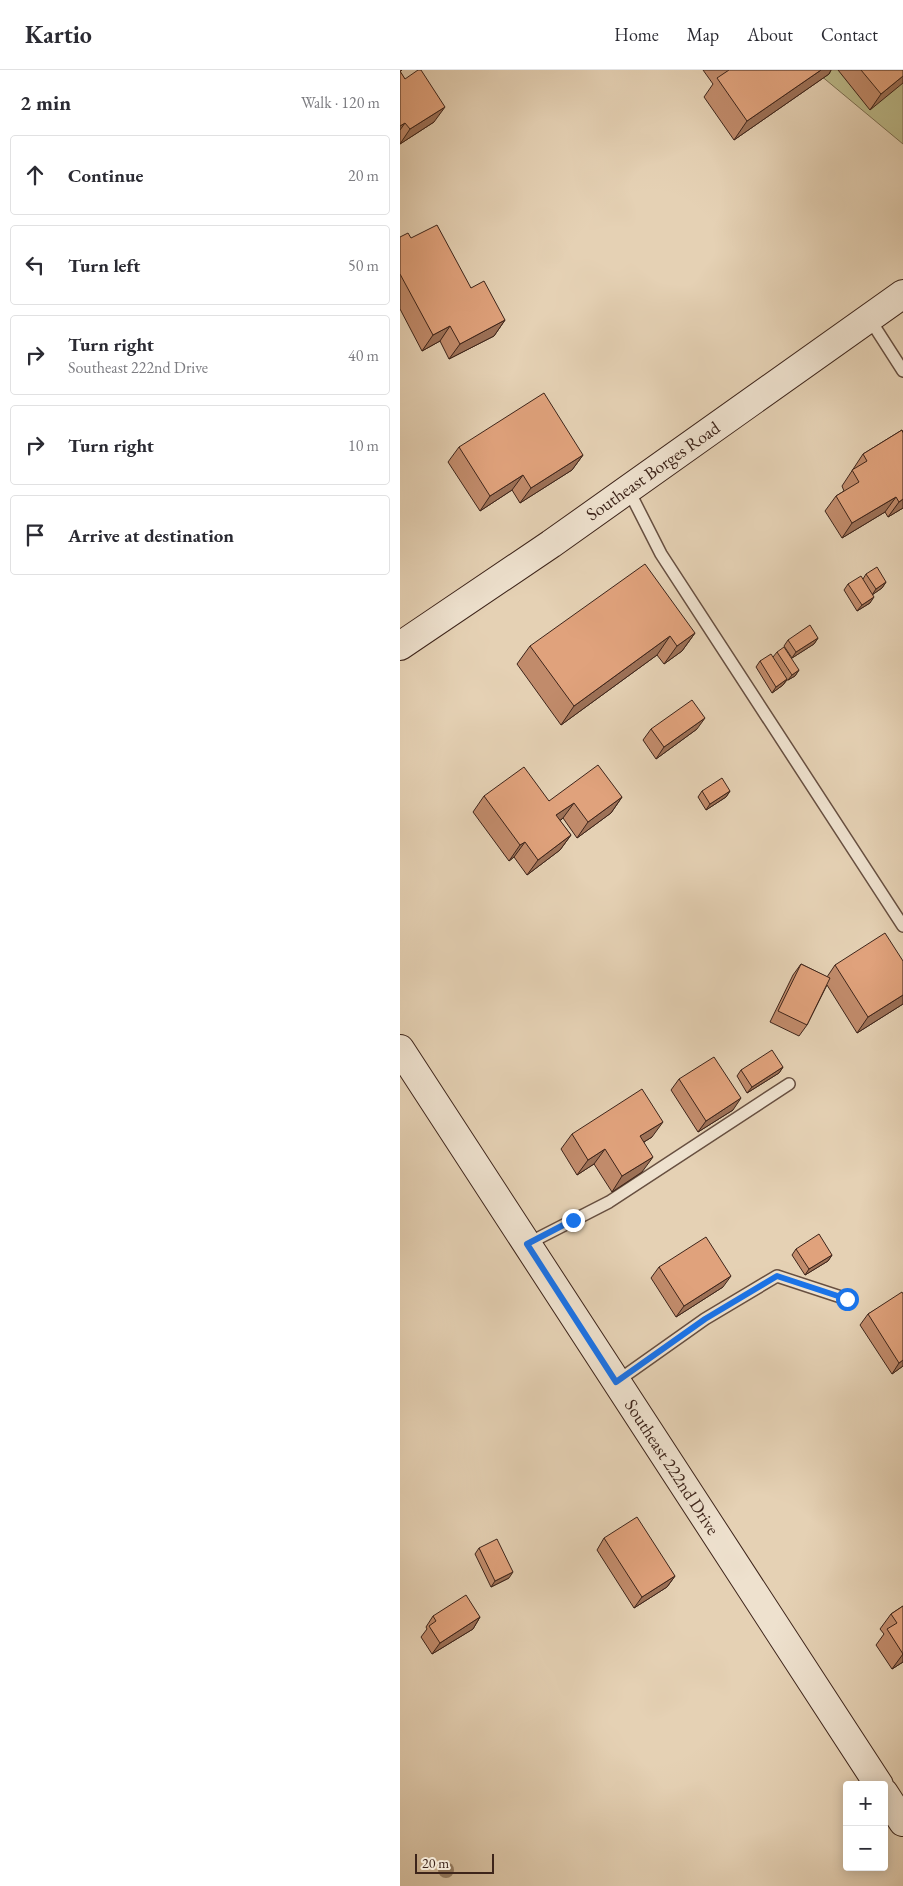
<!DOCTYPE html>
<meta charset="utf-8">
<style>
body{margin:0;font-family:"EB Garamond",serif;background:#f2f2f3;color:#2b2b33}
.controls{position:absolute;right:15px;bottom:15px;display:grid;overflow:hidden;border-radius:5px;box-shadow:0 2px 12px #0003}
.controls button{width:45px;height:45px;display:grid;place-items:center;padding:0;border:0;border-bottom:1px solid #e1e1e2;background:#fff;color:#2b2b33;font:25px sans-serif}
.scale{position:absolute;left:15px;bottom:12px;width:79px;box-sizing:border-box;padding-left:5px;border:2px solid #3d241a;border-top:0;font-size:14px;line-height:18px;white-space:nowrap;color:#3d241a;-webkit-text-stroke:4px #eee1ce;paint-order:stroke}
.stop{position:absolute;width:15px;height:15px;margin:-11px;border:4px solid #1a73e8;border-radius:50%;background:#fff}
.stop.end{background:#1a73e8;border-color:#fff;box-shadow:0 1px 5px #0008}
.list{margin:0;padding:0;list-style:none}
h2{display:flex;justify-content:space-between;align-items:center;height:65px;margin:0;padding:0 20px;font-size:21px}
h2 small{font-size:16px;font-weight:400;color:#7c7c81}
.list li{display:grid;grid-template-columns:32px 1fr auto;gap:15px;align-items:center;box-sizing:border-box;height:80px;margin:0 10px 10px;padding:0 10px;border:1px solid #e1e1e2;border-radius:5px}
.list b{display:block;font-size:19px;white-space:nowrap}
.list p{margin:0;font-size:16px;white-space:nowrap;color:#7c7c81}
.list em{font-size:16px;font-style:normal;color:#7c7c81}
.icon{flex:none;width:28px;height:28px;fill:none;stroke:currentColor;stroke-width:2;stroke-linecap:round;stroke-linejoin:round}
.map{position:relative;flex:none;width:503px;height:1816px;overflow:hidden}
header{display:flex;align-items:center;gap:30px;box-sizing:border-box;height:70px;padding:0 25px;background:#fff;border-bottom:1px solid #e1e1e2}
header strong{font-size:24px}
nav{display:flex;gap:28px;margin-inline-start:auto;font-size:18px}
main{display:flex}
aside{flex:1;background:#fff}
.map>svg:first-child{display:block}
.green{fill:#bbb989;stroke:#7c6e52}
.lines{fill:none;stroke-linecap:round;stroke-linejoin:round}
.lane-casing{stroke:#674f40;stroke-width:14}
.secondary-casing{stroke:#3d241a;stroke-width:30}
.lane{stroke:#eee1ce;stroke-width:11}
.secondary{stroke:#eee1ce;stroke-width:28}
.tree{fill:#9a866f}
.wall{fill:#c18b6b;stroke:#3d241a}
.shaded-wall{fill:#9d7157;stroke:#3d241a}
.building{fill:#e0a27c;stroke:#3d241a}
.route{stroke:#1a73e8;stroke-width:6}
.labels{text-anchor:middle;stroke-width:4;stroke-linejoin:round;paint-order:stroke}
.street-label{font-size:18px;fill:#3d241a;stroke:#eee1ce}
</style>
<header>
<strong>Kartio</strong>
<nav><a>Home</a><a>Map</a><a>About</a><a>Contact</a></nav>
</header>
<main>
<aside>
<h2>2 min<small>Walk · 120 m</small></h2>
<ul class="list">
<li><svg class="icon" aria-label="ahead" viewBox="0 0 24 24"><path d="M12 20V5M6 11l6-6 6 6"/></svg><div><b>Continue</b></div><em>20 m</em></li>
<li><svg class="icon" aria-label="left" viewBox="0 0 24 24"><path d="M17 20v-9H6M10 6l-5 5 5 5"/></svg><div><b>Turn left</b></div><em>50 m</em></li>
<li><svg class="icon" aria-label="right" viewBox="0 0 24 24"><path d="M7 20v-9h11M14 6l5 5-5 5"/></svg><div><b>Turn right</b><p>Southeast 222nd Drive</p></div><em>40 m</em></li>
<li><svg class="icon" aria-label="right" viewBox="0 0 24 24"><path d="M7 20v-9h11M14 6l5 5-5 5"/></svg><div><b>Turn right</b></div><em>10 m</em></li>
<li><svg class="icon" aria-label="arrive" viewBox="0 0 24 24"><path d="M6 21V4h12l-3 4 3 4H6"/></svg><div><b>Arrive at destination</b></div></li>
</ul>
</aside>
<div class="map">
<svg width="503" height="1816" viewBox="0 0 503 1816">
<rect width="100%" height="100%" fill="#e5d1b4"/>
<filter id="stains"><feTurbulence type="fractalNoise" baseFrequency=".004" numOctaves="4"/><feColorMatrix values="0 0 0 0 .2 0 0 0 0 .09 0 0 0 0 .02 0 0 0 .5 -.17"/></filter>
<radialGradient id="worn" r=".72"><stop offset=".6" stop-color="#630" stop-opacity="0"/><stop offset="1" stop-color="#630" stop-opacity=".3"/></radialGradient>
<path class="green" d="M414,0H503V74Z"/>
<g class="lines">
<defs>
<path id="lane" d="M469,248L503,301
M228,419L261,484L503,856
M127,1174L209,1132L389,1014
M216,1312L305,1249L377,1206L447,1229"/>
<path id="secondary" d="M0,576L151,474L503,224
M0,979L479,1715
M484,1723L503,1752"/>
</defs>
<use href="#lane" class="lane-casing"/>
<use href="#secondary" class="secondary-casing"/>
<use href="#lane" class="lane"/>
<use href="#secondary" class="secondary"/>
</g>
<circle class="tree" cx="46" cy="1800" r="8"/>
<path class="wall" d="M0,0H2L0,2L34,52L0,74Z
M303,0H431L429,4L334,70L304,27L313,14Z
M438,0H503L470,40Z
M0,167L71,218L105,250L94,266L49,289L40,271L22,281L0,239Z
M502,360L503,438L488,447L485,442L442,468L425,441L436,426L444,421L442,416L463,384Z
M59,377L183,385L172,400L120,433L112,420L80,441L48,392Z
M466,504L486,512L482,518L473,524L470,533L457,541L444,520L448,514L463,509Z
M295,563L282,581L264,594L257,585L161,655L117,594L130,576Z
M418,568L414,574L392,588L384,576L388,570Z
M377,582L399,600L395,606L388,610H387L383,615L372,623L356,597L360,591L373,587Z
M251,659H297L256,689L243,670Z
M302,721H330L326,727L306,740L298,727Z
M84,726L149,731L222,727L211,743L177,768L163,748L160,751L171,765L160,780L127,805L114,787L109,791L73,742Z
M503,891V934L457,963L427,915L407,955L399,966L370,952L393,905L401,894L427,907L435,895Z
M383,997L379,1003L347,1023L337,1006L341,1000Z
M279,1009L333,1040L298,1062L271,1020Z
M172,1064L252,1067L244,1072L242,1102L212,1122L194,1094L177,1105L161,1079Z
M396,1179L432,1185L428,1191L405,1205L392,1185Z
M259,1197L323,1217L276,1247L251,1208Z
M503,1224V1296L492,1304L460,1255L468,1244Z
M204,1468L275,1506L267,1517L234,1538L197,1480Z
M79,1478L109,1508L91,1517L75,1484Z
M503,1536V1592L492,1599L476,1575L484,1564L480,1559L491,1544Z
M33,1546L80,1547L73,1559L32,1584L21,1567L27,1559L26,1557Z"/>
<path class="shaded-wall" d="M421,0H431L429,4L334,70L347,51Z
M503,6V13L470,40L481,24Z
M45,37L34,52L0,74L10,59Z
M5,53L0,60V56Z
M105,250L94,266L49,289L60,274Z
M50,256L40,271L22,281L33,265Z
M183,385L172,400L120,433L131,418Z
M123,405L112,420L80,441L90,426Z
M496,427L485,442L442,468L452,453Z
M503,429V438L488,447L499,432Z
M486,512L482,518L472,525L476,519Z
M474,527L470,533L457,541L462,535Z
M295,563L282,581L264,594L277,576Z
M270,566L257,585L161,655L174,636Z
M418,568L414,574L392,588L396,582Z
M399,600L395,606L388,610L392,605Z
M387,609L383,615L372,623L376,617Z
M305,648L297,659L256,689L264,677Z
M330,721L326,727L306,740L310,734Z
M222,727L211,743L177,768L188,752Z
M174,733L163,748L146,761L156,745Z
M171,765L160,780L127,805L138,790Z
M125,772L114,787L109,791L120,775Z
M503,925V934L457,963L468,947Z
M383,997L379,1003L347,1023L352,1017Z
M341,1028L333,1040L298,1062L306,1051Z
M263,1052L252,1067L229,1081L240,1066Z
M205,1079L194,1094L177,1105L188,1090Z
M253,1087L242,1102L212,1122L222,1106Z
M432,1185L428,1191L405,1205L409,1199Z
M331,1206L323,1217L276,1247L284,1236Z
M503,1290V1296L492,1304L499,1293Z
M113,1502L109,1508L91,1517L95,1511Z
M275,1506L267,1517L234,1538L242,1527Z
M80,1547L73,1559L32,1584L40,1573Z
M503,1584V1592L492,1599Z"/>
<path class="building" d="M18,0H21L45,37L10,59L5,53L0,56V1L5,9Z
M329,0H421L347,51L317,8Z
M461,0H503V6L481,24Z
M37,155L71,218L84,211L105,250L60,274L50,256L33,265L0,204V167L8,163L11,168Z
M144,323L183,385L131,418L123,405L90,426L59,377Z
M502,360L503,363V429L499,432L496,427L452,453L436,426L459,412L452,400L467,391L463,384Z
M245,494L295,563L277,576L270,566L174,636L130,576Z
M477,497L486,512L476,519L466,504Z
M461,506L474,527L462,535L448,514Z
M410,555L418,568L396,582L388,570Z
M384,577L399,600L392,605L377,582Z
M371,584L387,609L376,617L360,591Z
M292,630L305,648L264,677L251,659Z
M198,695L222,727L188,752L174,733L156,745L171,765L138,790L125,772L120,775L84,726L124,697L149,731Z
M322,708L330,721L310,734L302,721Z
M485,863L503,891V925L468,947L435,895Z
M401,894L430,908L407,955L378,941Z
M372,980L383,997L352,1017L341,1000Z
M314,987L341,1028L306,1051L279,1009Z
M242,1019L263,1052L240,1066L253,1087L222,1106L205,1079L188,1090L172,1064Z
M419,1164L432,1185L409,1199L396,1179Z
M306,1167L331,1206L284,1236L259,1197Z
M502,1222L503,1224V1290L499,1293L468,1244Z
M237,1447L275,1506L242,1527L204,1468Z
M97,1469L113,1502L95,1511L79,1478Z
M66,1525L80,1547L40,1573L29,1556L36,1551L33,1546Z
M503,1536V1584L487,1559L497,1553L491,1544Z"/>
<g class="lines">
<path class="route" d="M173,1150L127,1174L216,1312L305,1249L377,1206L447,1229"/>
</g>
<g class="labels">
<g class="street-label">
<text transform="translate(253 401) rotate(-35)" y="6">Southeast Borges Road</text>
<text transform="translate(272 1397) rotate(57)" y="6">Southeast 222nd Drive</text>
</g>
</g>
<rect width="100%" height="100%" filter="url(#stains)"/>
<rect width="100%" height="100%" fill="url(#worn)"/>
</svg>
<div class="controls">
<button>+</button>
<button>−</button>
</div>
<div class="scale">20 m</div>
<div class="stop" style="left:447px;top:1229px"></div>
<div class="stop end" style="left:173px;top:1150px"></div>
</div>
</main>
